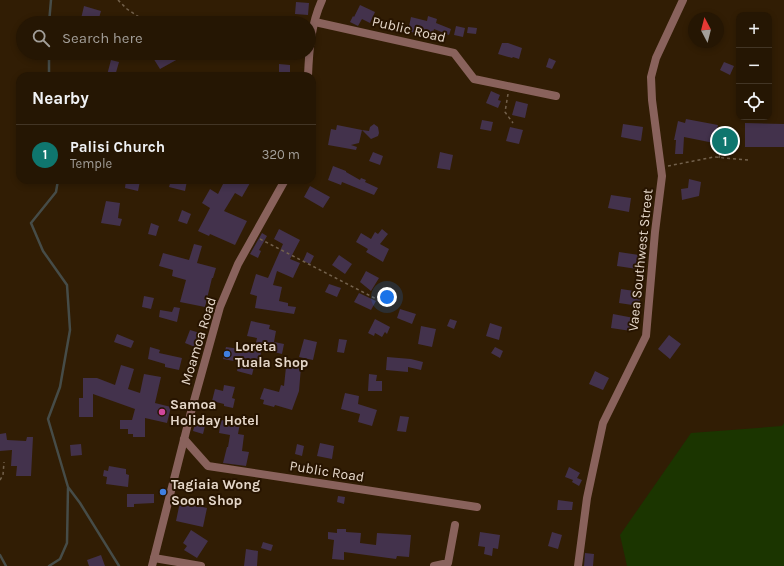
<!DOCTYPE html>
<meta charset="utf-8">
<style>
body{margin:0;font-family:Karla,sans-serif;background:#2d1f0d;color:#f1f3f6}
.controls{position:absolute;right:12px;top:12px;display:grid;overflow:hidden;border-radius:8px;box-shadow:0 2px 6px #0003}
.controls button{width:36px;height:36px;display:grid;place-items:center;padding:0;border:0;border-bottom:1px solid #423525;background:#251603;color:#f1f3f6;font:20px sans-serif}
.compass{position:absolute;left:688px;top:12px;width:36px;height:36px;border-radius:50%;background:#251603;box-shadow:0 2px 6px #0003;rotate:353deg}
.you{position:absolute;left:387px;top:297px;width:14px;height:14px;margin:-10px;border:3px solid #fff;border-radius:50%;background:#1a73e8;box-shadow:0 0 0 6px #1a73e833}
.badge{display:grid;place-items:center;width:26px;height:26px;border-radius:50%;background:#0f766e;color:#fff;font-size:13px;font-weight:700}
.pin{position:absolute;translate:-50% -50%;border:2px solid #fff;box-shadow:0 1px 4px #0006}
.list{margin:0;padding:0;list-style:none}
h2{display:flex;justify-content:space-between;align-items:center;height:52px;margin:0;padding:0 16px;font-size:17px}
h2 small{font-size:13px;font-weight:400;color:#a39f9a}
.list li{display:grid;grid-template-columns:26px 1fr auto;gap:12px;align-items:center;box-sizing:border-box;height:60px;padding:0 16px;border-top:1px solid #423525}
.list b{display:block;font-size:15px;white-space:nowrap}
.list p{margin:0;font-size:13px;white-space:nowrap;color:#a39f9a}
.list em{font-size:13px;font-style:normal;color:#a39f9a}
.icon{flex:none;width:22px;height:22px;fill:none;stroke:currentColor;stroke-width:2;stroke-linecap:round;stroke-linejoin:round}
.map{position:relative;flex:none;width:784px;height:566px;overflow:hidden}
.search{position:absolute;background:#251603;box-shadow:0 2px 6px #0003;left:16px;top:16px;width:300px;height:44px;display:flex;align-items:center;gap:10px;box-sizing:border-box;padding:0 14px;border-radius:22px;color:#a39f9a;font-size:15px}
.panel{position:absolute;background:#251603;box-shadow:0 2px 6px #0003;left:16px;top:72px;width:300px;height:112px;border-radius:12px}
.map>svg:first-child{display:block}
.green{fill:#1b3500}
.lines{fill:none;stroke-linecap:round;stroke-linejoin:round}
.stream{stroke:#464c48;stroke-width:2.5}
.building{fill:#43324c}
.path{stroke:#73614c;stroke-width:1.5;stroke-dasharray:3 3;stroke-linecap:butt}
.minor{stroke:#89625c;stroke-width:8}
.tertiary{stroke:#89625c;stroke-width:8}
.shop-dot{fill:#3f7fe0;stroke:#271400;stroke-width:1.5}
.hotel-dot{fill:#d1479c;stroke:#271400;stroke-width:1.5}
.labels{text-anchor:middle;stroke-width:4;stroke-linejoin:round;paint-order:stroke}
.street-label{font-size:14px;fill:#e5d7c9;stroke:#271400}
.poi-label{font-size:14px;font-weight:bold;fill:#e5d7c9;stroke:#271400;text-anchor:start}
</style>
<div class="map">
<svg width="784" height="566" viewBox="0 0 784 566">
<rect width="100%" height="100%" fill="#311d04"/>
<path class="green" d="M784,423V566H627L620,535L691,433L782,426Z"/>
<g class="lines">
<path class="stream" d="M49,23L51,0
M49,53V76
M58,180L56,192L31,223L43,251L67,285L70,330L60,387L48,419L68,487L80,503L119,566
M0,555L6,566
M49,566L60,559L67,543L68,488"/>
</g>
<path class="building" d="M296,2L309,3L308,15L295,14Z
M360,5L375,12L370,23L362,19L358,26L350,22L353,16L354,17Z
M84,6L101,11L99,18L111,21L110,23H80Z
M428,16L437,19L436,23L451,29L449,35L434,29L433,33L423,31L422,35L408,31L411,17L427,21Z
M456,26L465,28L463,37L454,35Z
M468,27L477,28L476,34L467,33Z
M502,43H508L522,48L519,59L513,57L512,58L498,54Z
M150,53H175L178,59L160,69Z
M549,58L556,61L552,69L546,67Z
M111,60L119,62L115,76L107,75Z
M724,62L734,66L730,75L720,70Z
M279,64L290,65V76L279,75Z
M491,91L500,95L498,100L501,101L498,108L486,103Z
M516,101L528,104L525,118L512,115Z
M686,119L718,125L714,143L684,137L683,154H675L676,140H674L678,121L685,123Z
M482,120L493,122L491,131L480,129Z
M745,123L784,124V147H745Z
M374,124L378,127L379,133L378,136L371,139L362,130L369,131L370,127Z
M623,124L643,127L641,141L621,137Z
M337,125L362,130L359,143L351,145L357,147L356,150L328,145L331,129L336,130Z
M510,127L523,130L519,144L506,141Z
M373,152L383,156L380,165L369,161Z
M440,152L453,155L450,170L437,168Z
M333,166L346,171V172L360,180L361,178L366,180L365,182L378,188L374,195L342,182L341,185L328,180Z
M689,179L701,182L699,196L682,200L681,189L688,188Z
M126,180L140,181L138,191L125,188Z
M171,180L187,181L185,191L169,187Z
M225,180H244L250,183L242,197L235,193L224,211L247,221L235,245L210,234L209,236L198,231L210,208L202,203L210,189L218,194Z
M310,186L330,197L323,208L304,197Z
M611,195L631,198L629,212L608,208Z
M106,201L120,203L118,218L122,219L120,226L101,223Z
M182,210L191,214L187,224L178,221Z
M151,223L159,226L156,236L148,234Z
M279,229L300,240L290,259L300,263L293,278L277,271L273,285L282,287L279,301L288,303V306L296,307L294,314L255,308L257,296L250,294L256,274L268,278L283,244L274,239Z
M382,229L388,234L380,244L389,249L383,262L366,252L368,249L356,242L361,233L371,239L375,232L378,234Z
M262,233L267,236L259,250L261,251L258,258L250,254Z
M194,244L202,246L197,263L216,268L213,278H212L205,307L180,302L186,280L172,276L173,270L159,266L163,253L189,260Z
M307,252L314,256L310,264L303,261Z
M619,252L639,255L637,269L617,266Z
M339,255L352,264L345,274L332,265Z
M366,271L379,278L371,291L360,282Z
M329,284L341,288L337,297L325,292Z
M621,289L641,292L639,306L619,303Z
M359,293L376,301L371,310L354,302Z
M144,296L154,298L151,309L142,307Z
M174,307L180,308L177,322L159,317L160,310L172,312Z
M400,309L416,314L412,324L397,318Z
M613,314L634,318L631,331L611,328Z
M375,319L390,327L387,334L385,332L382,337L375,333L374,336L368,333Z
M450,319L457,321L454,329L447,326Z
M251,321L270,325L269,329L276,331L274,342L284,344L282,354L262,349L257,368L254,367L252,375L237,371L239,362L223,359L226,347L254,351L257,338L247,336Z
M490,323L502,327L499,340L486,336Z
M421,326L436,329L432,347L418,344Z
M190,330L200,333L195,347L185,343Z
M117,334L134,341L131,348L114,342Z
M669,335L681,344L670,359L658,349Z
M304,339L317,342L313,360L299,357Z
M339,339L347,340L344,353L337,352Z
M150,347L160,350L159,353L182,358L179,370L165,367V364L148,359Z
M495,347L503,351L500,358L491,353Z
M387,357L411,359L423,362L421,370L408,367V372L386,370Z
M121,365L134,369L128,389L140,393L144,374L161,377L155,403L171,407L167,423L145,418V437H133V434H128V429H120V420H132L135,409L93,394V417H79V398H83V378H97L115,385Z
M292,365L301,367L299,391L292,410L275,405L274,407L263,404L264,400L260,399L264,388L279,392L281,385L284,386L286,367L292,368Z
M595,371L609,378L603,390L589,384Z
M369,374L377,375L376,381H382V391H368Z
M224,385L235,387L232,398L235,399L233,408L224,406V404L212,401L215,389L223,391Z
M345,393L359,396L358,404L377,410L372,426L358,422L360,414L341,409Z
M400,416L409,417L406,432L397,431Z
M221,420L240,423L238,434L244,435L242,451L249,452L246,466L223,463L227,447H228L230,435L219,433Z
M195,424L205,426L203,434L193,431Z
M6,433L7,440L26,441L27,437H33L31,476H16L17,466H11L12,450L0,451V434Z
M320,443L334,446L332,459L317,456Z
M81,444L82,455L71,456L70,445Z
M297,444L304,446L302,456L295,454Z
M109,466L126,469V474L129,475L128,487L106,484L107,477L103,476L104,470L108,471Z
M569,467L580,473L577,478L582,480L579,486L572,482L573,480L565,477Z
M127,494H154V503L134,504V507H127Z
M338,496L345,497L344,504L337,502Z
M558,500L573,502L572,510H557Z
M180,502L207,508L203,527L176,521Z
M337,529H346V532L361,533L360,543L376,545L377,533L411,535L409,557L397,556L396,559L344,552V560L332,559L334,540L328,539V532L337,533Z
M191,530L208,541L197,558L184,550L187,546L183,543Z
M480,532L500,535L498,549L493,548L492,556L484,554L485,547L478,546Z
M552,532L562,535L558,549L548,546Z
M263,542L273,545L271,551L261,548Z
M246,549L258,551L257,566H244Z
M585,553L594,554L593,566H584Z
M101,555L105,566H89L87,560Z"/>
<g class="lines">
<path class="path" d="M118,0L127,9L148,23
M508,94L505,112L513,123
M719,158L726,131
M668,166L714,157L748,160
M260,239L390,306
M0,480L3,475L4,462"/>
<path class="minor" d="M315,22L454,53L474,79L556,96
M184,439L208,466L477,507
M154,558L201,566
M434,566L448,563L455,525
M578,566L587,498L603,423L646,336L655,232L662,176L652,100L651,77L656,58L683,0"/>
<path class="tertiary" d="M308,76C309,50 311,24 322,0
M152,566L192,408L220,307L238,264L285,180"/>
</g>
<g class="shop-dot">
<circle cx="227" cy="354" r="4"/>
<circle cx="163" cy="492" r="4"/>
</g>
<circle class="hotel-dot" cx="162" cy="412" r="4"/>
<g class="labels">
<g class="street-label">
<text transform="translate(409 29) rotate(13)" y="5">Public Road</text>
<text transform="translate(640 260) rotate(-84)" y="5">Vaea Southwest Street</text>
<text transform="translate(198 341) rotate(-73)" y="5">Moamoa Road</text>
<text transform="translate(327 471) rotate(9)" y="5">Public Road</text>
</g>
<g class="poi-label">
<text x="235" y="351">Loreta<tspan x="235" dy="16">Tuala Shop</tspan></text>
<text x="170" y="409">Samoa<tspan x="170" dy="16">Holiday Hotel</tspan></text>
<text x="171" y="489">Tagiaia Wong<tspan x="171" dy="16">Soon Shop</tspan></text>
</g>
</g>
</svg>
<div class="controls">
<button>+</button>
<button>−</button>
<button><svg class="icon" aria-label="locate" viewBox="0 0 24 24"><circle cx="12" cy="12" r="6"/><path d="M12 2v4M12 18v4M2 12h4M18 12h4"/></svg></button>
</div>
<svg class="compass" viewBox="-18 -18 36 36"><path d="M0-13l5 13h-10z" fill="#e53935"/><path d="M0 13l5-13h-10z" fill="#a39f9a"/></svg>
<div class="you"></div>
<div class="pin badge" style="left:725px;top:141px">1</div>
<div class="search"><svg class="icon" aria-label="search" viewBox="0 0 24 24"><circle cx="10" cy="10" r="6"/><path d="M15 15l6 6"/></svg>Search here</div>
<section class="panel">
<h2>Nearby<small></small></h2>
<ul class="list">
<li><span class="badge">1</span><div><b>Palisi Church</b><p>Temple</p></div><em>320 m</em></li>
</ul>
</section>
</div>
